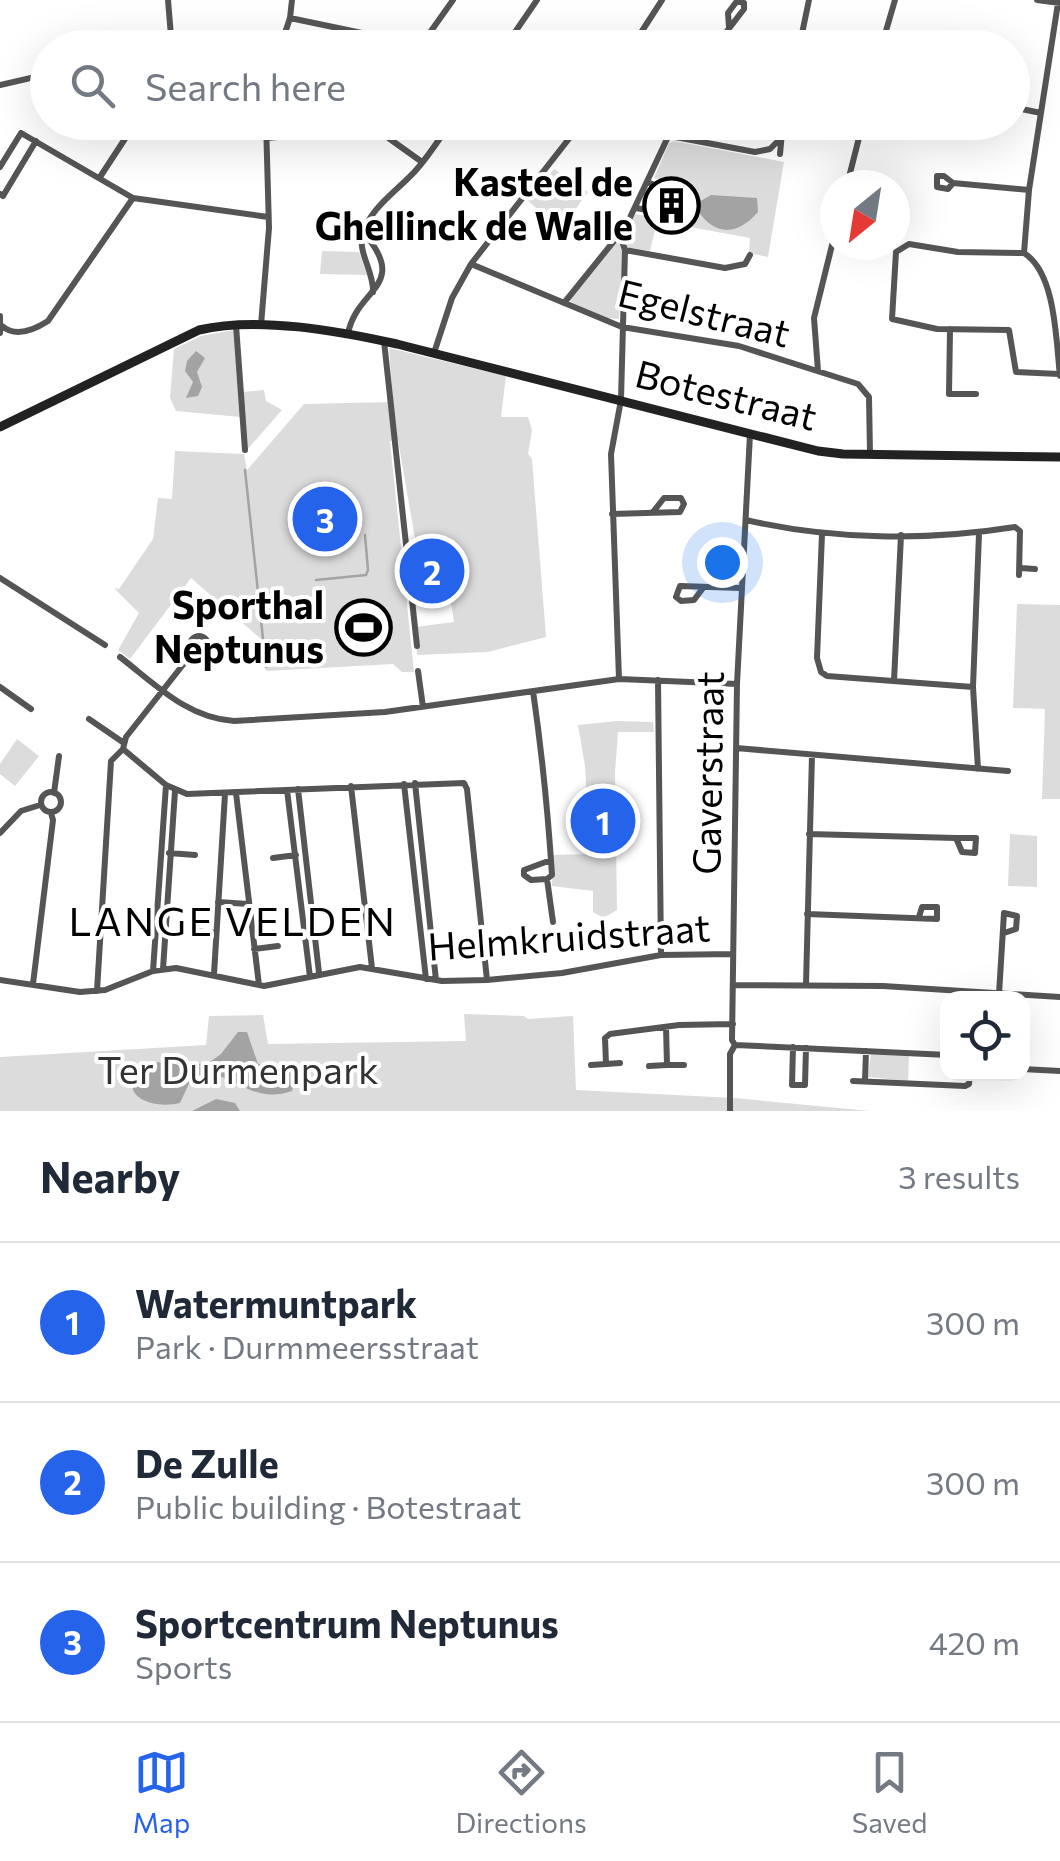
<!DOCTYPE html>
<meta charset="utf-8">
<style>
body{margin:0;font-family:Commissioner,sans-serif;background:#f6f6f7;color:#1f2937}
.controls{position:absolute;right:30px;bottom:30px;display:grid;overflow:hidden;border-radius:20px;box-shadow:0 10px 40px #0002}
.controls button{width:90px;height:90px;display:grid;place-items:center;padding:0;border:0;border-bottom:2px solid #e0e1e3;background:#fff;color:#1f2937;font:50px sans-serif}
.compass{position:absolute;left:820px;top:170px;width:90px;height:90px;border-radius:50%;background:#fff;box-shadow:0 10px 40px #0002;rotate:210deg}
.you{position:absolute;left:722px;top:562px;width:35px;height:35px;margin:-25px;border:8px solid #fff;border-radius:50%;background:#1a73e8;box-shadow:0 0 0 15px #1a73e833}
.badge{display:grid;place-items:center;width:65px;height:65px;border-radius:50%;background:#2563eb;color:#fff;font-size:32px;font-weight:700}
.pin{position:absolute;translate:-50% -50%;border:5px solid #fff;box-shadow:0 2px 10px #0006}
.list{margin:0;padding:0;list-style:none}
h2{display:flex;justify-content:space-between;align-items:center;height:130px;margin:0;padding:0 40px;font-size:42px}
h2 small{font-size:32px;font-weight:400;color:#747a83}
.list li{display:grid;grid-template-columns:65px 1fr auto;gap:30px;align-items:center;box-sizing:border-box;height:160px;padding:0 40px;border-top:2px solid #e0e1e3}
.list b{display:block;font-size:38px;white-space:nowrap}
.list p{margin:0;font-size:32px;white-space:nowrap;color:#747a83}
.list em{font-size:32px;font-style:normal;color:#747a83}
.icon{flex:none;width:55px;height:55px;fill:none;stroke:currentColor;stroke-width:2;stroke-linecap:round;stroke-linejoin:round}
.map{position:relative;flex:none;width:1060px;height:1111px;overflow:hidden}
.search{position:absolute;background:#fff;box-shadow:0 10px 40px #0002;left:30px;right:30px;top:30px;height:110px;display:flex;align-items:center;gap:25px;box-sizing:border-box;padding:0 35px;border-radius:55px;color:#747a83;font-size:38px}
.sheet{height:610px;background:#fff}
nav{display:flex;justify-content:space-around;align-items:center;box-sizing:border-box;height:140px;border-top:2px solid #e0e1e3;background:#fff;font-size:28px;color:#747a83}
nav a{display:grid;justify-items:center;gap:5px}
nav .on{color:#2563eb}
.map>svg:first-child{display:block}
.green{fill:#dcdcdc}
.water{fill:#a3a3a3}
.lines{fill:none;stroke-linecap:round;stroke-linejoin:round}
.stream{stroke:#a3a3a3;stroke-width:2.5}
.street{stroke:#555;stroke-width:6}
.secondary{stroke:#222;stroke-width:9}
.labels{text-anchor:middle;stroke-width:8;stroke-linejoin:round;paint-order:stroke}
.poi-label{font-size:38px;font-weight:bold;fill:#000;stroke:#fff;text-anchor:end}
.street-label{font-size:38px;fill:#000;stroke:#fff}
.park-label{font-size:38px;fill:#333;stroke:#fff}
.neighbourhood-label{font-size:40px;letter-spacing:2.5px;fill:#000;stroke:#fff}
</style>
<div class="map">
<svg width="1060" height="1111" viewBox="0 0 1060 1111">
<rect width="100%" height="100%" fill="#fff"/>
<path class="green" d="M674,141L784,162L768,257L749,253L750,238L657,221L650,251L624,247L619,319L607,318L572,303L570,300L635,214L686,222L692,187L654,178L669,143Z
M554,169L588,192L561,229L528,201Z
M322,251L359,252L367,275L320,274Z
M234,330L241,417L176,411L170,398L174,349L201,336Z
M389,348L506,376L501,417H528L532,430L528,454L532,459L546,637L488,652L417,655L415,627L454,622L444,554L418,556L398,440L390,441L414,672H402L393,664L266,671L261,639L191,578L130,659L118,650L139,613L114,588L119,589L153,539L158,498L172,499L175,451L244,454L247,470L304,404L393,402Z
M264,390L266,401L282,410L246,451L243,392Z
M1017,604L1060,605V799H1042L1045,709L1013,708Z
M617,721L653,722L654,732H618L615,772L617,910L603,918L593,912V891L552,886L553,855L590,854L585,766L578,725Z
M17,739L39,756L15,786L0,774V764Z
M1010,834L1037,836V887L1008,886Z
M464,1014L524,1016L528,1019L573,1016L576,1090L734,1098L870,1111H0V1057L206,1045L209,1016L263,1015L268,1044L466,1041Z
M871,1053L909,1055L908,1081L868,1077Z"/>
<path class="water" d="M711,195L757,198L758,212C738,235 716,237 698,211L699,202Z
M196,351L205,358L197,372L202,387L198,396L186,398L193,382L185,371L187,361Z
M238,1032H247L258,1064L290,1069L295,1078L292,1091C246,1107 230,1063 192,1077L180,1103C146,1111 110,1090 150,1062L207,1064L221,1054Z
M216,1099L235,1103L240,1111H192Z"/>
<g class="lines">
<path class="stream" d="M245,470L266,667
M316,580L366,575L368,570L365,535"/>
<path class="street" d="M168,0L172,48
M1037,0L1060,3
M290,18L381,37L410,48
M729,27L728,13L737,1L744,3
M882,44L897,48
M280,48L290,18L292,0
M419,48L453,0
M504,48L537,0
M631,48L662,0
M714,48L744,9V3
M799,48L809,0
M881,48L895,0
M0,85L48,74
M1012,107L1041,113
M366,122L422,162
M954,122H976
M670,136L755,152L770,149L780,139
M268,138L340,130L365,122
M780,154L783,122
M0,167L21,133L133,198L268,217
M100,177L136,122
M953,183L948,189L937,187V176H944L953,183L1029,190
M847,185L863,122
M0,194L3,196L36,141
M636,208L658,212L663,190L648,182
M625,250L725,268L745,264L750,255
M1024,253L1029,190L1058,3
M471,264L622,327L739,346L858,384L869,397L870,454
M373,292C374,273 359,254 362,237C368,208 400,189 417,169C430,154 440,138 451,122
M564,303L626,226L675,122
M0,316V333
M236,325L245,450
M261,325L269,228L266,122
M2,326C16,338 34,330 48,321L133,198
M950,329L949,394H976
M348,334C356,288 410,287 364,233
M384,341L417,646
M434,353L452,298L471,264L582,122
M818,371L814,318L835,233
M1059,374L1016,372L1009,330L937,329L892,319L896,252L909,244L958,252L1024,253C1056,273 1056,341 1060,376
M612,514L680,512L684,504L681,498H664L653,512
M746,520C833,540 927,541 1015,527L1020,531L1019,575
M822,534L817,658L821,672L827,676L973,687
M1020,568L1035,569
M0,578L105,645
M703,588L694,600L681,601L676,597L680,586L741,588
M190 645a9 9 0 1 1 18 0a9 9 0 1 1-18 0Z
M120,657C155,684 187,718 234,721L385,712L619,679L737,684
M418,671L423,707
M619,679L611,454L621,400L625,250L620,235
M658,680L661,955
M894,681L901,535
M0,687L31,709
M533,691C542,753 548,813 552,875L547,879L531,880L524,875V870L551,860
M89,719L124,743
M736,748L1008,771
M123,749L166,785L187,794L464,783L467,789L487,980
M978,769L973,687L979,534
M415,783L436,980
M404,784L426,979
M351,786L372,968
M298,789L319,973
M287,790L310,977
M41 802a10 10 0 1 1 20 0a10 10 0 1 1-20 0Z
M54,793L59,756
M236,793L259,985
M0,833L21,811L40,805
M809,834L956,838L962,852L975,853L976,838H956
M169,853L195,855
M273,858L296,855
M547,879L553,922
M218,902L248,904
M807,914L937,919V907H922L919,917
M192,931L216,933
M254,949L278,946
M163,969L175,791
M153,971L166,785
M214,974L225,794
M0,980L80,992L105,990L153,971L176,968L264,986L360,967L442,981L487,980L562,973L661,955L733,954
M33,984L53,820L51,813
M806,984L812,755
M734,985L883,986L1060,997
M97,991L111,761L123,749L126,737L193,652
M999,994L1004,913L1017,916L1016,929L1004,933
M735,1045L948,1055
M793,1047L792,1085H805L806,1048
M606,1064L620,1063
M591,1065L606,1064L605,1038L610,1034L679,1025L733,1024
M667,1065H684
M649,1066L667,1065L666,1027
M1022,1069L1060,1071
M853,1081L965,1086L969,1084L970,1074
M865,1081L866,1051
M730,1111V1054L735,1045L732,1040L737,684L750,434"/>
<path class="secondary" d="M0,427L199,330C258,316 339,331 397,344L818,451L843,454L1060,457"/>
</g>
<defs>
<symbol id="building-ring" viewBox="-11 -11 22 22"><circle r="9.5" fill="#fff" stroke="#000" stroke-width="1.5"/><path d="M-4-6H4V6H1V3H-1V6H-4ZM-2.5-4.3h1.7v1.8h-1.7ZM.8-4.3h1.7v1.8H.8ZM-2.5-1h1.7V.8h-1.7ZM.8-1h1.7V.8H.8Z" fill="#000"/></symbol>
<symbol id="stadium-ring" viewBox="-11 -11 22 22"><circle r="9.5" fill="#fff" stroke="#000" stroke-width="1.5"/><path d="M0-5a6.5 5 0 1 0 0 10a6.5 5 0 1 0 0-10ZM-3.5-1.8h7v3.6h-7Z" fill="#000"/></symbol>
</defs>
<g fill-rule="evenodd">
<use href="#building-ring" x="640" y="174" width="63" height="63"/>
<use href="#stadium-ring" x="332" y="596" width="63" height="63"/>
</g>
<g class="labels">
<g class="poi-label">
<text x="633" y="196">Kasteel de<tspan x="633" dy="44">Ghellinck de Walle</tspan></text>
<text x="324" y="619">Sporthal<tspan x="324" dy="44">Neptunus</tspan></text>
</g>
<g class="street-label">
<text transform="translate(704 314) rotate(14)" y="13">Egelstraat</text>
<text transform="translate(726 396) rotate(14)" y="13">Botestraat</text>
<text transform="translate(709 773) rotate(-89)" y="13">Gaverstraat</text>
<text transform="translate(569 938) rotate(-4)" y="13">Helmkruidstraat</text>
</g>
<g class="park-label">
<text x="238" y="1084">Ter Durmenpark</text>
</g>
<g class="neighbourhood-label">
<text x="233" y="936">LANGE VELDEN</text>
</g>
</g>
</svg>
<div class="controls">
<button><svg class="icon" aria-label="locate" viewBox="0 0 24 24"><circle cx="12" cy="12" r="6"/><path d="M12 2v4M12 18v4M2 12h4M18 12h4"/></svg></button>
</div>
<svg class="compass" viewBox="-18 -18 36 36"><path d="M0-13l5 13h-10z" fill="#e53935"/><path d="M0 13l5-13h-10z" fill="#747a83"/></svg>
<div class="you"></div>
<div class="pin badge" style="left:603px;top:821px">1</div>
<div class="pin badge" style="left:432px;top:571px">2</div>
<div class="pin badge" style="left:325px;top:519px">3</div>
<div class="search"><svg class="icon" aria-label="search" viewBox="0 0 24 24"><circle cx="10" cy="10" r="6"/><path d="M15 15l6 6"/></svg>Search here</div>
</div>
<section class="sheet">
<h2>Nearby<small>3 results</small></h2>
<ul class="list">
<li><span class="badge">1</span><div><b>Watermuntpark</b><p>Park · Durmmeersstraat</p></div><em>300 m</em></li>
<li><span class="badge">2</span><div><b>De Zulle</b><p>Public building · Botestraat</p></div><em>300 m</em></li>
<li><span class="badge">3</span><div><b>Sportcentrum Neptunus</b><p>Sports</p></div><em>420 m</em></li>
</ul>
</section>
<nav>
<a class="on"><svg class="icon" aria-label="map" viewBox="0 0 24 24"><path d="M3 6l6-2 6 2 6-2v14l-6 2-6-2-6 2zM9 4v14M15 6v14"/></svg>Map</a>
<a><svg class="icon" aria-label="directions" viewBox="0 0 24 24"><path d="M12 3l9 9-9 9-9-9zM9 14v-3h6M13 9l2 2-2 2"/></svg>Directions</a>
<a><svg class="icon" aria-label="saved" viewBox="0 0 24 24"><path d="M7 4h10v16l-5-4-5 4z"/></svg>Saved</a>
</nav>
